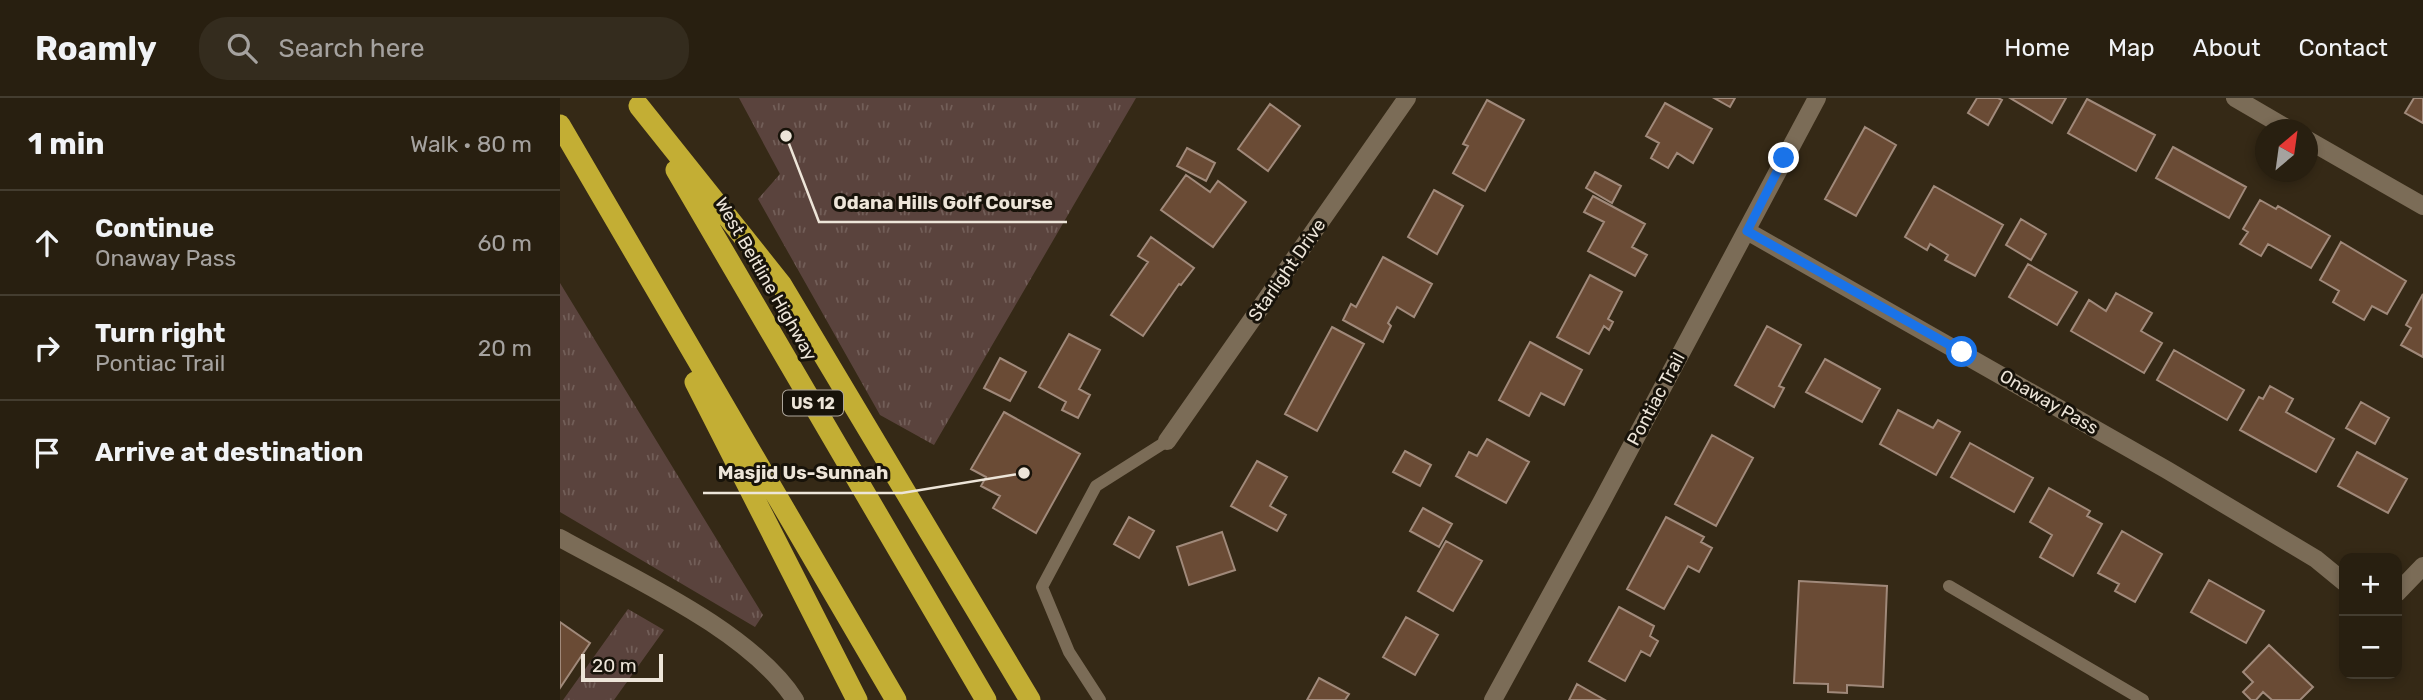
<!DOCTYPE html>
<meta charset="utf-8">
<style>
body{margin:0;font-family:Rubik,sans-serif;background:#342c1e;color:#f1f3f6}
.controls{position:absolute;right:21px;bottom:21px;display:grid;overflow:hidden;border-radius:14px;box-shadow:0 4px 10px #0003}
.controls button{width:63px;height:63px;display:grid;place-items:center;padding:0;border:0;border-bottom:2px solid #443d30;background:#281f10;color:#f1f3f6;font:35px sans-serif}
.compass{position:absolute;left:1695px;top:21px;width:63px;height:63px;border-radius:50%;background:#281f10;box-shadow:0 4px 10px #0003;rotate:29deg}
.scale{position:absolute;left:21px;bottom:18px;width:82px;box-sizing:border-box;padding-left:7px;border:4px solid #ede5d9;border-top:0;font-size:19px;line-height:24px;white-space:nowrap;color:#ede5d9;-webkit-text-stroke:5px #18130a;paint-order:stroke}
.stop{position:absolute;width:21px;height:21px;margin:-16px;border:5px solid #1a73e8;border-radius:50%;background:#fff}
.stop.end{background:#1a73e8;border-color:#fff;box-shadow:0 2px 7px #0008}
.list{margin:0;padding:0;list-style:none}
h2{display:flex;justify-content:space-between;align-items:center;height:91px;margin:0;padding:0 28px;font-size:30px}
h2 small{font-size:23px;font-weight:400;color:#a5a29f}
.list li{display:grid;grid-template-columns:46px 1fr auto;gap:21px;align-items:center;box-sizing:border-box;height:105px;padding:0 28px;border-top:2px solid #443d30}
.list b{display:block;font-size:26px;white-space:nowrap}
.list p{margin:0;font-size:23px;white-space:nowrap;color:#a5a29f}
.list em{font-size:23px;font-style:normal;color:#a5a29f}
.icon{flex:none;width:38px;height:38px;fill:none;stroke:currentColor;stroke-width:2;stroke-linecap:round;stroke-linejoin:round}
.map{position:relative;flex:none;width:1863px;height:602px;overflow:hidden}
header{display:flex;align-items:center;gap:42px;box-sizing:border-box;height:98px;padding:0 35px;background:#281f10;border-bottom:2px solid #443d30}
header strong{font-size:33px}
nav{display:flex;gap:38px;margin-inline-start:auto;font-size:24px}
.search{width:490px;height:63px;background:#342c1e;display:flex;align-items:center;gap:18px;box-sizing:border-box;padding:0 24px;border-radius:28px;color:#a5a29f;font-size:26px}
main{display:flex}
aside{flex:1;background:#281f10}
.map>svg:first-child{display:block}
.grass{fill:url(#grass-tufts)}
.building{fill:#6a4b35;stroke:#a0897a;stroke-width:2}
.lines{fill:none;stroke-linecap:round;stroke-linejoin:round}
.lane{stroke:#7b6c57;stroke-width:12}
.street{stroke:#7b6c57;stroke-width:18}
.secondary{stroke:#7b6c57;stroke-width:18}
.highway{stroke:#c3ae34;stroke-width:21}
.route{stroke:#1a73e8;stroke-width:9}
.labels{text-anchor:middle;stroke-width:6;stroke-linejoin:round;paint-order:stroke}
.shield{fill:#18130a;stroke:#ada69b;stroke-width:2}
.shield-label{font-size:16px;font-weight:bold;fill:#ede5d9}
.street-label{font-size:18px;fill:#ede5d9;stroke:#18130a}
.leader{fill:none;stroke:#ede5d9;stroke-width:2.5}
.callout-dot{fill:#ede5d9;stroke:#18130a;stroke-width:2.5}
.callout-label{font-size:19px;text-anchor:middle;font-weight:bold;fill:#ede5d9;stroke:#18130a;stroke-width:6;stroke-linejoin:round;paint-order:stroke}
</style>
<header>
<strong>Roamly</strong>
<div class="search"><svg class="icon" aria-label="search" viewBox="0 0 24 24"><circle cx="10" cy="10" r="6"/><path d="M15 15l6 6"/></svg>Search here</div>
<nav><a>Home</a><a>Map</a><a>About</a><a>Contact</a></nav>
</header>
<main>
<aside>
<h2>1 min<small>Walk · 80 m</small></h2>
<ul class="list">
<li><svg class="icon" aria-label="ahead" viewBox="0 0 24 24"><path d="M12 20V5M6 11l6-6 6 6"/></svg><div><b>Continue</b><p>Onaway Pass</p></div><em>60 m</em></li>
<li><svg class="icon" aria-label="right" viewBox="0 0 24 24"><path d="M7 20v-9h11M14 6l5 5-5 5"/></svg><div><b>Turn right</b><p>Pontiac Trail</p></div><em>20 m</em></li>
<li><svg class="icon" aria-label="arrive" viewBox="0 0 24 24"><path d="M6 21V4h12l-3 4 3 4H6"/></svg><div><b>Arrive at destination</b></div></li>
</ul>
</aside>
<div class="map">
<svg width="1863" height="602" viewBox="0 0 1863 602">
<defs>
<pattern id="grass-tufts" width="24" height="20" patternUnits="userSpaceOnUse" patternTransform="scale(1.75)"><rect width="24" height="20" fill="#5a433d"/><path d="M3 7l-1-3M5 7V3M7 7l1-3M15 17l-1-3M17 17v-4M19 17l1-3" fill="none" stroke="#725e58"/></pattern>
</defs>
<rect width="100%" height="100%" fill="#352916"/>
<path class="grass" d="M179,0H576L374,347L320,317L198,101L220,76Z
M0,185L203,517L195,529L0,414Z
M68,511L104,532L54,602H3Z"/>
<path class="building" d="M1154,0H1175L1170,9Z
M1417,0H1438L1442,2L1428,27L1408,15Z
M1450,0H1506L1492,25Z
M1854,0H1863V25L1845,15Z
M1527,1L1595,37L1576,73L1508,35Z
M927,2L964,22L925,93L893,75L908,48L903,46Z
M1105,5L1152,31L1133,65L1117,55L1108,70L1091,60L1099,45L1086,38Z
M710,6L740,28L708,73L678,51Z
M1305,29L1336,47L1296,118L1265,101Z
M1613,49L1686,89L1669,120L1596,80Z
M627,50L655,65L646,83L617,68Z
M1035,74L1061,88L1052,105L1026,90Z
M626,77L650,94L658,83L686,104L653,149L601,112Z
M1374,88L1443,127L1415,178L1385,162L1388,157L1370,146L1367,152L1345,139Z
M874,92L903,108L877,156L848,139Z
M1033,98L1085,126L1072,149L1087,157L1075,178L1028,153L1044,124L1024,114Z
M1700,102L1716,111L1718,108L1770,138L1751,170L1708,146L1701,158L1680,146L1688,134L1683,131Z
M1461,121L1486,136L1471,162L1446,147Z
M591,139L634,170L621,187L619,186L583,238L551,217L588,164L578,158Z
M1781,144L1846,183L1827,216L1812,208L1804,222L1773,204L1779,193L1760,182Z
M823,159L872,186L854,219L837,209L828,225L831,228L823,244L783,222L791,206L796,209Z
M1468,166L1517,194L1497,227L1449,199Z
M1030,177L1062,194L1048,221L1053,224L1049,232L1044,228L1029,256L997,239Z
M1556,195L1592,215L1581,233L1602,245L1584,275L1511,233L1529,202L1546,213Z
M1863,196V259L1841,247L1851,230L1846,227Z
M1207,228L1241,247L1219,288L1224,290L1214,309L1175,287Z
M772,229L804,246L757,333L725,316Z
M509,236L540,252L519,291L530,297L518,320L502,312L506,304L479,289Z
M970,244L1022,272L1004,307L981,295L969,318L939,302Z
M1614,252L1684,292L1667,322L1597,282Z
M440,260L466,274L450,303L424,290Z
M1265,261L1320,291L1302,324L1246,294Z
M1710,288L1733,301L1726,314L1774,341L1756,374L1680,332L1699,299L1703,301Z
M1801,304L1829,320L1815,346L1786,330Z
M1338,312L1373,330L1378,322L1400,334L1376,377L1320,346Z
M444,314L520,356L476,435L433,410L440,398L421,388L426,379L411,371Z
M1152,337L1193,360L1156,428L1115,406Z
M927,341L969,364L946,405L896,378L909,354L917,358Z
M1410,345L1473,380L1454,414L1391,379Z
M845,353L871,367L860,388L833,374Z
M1797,354L1847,381L1828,415L1778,388Z
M697,363L727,379L710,408L726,417L717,433L671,408Z
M1489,390L1530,413L1527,418L1542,426L1513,478L1480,459L1492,437L1470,424Z
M863,410L892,426L879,449L850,433Z
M569,419L594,433L579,460L554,446Z
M1106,419L1144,439L1141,444L1152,450L1139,474L1128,468L1104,511L1067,491Z
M1562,433L1602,456L1575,504L1555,493L1559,486L1538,475Z
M662,434L675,472L629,487L617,449Z
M886,443L922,463L893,513L858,493Z
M1649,482L1704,513L1686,545L1631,514Z
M1239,483L1327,488L1323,589L1287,587V595L1268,594V586L1234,585Z
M1059,509L1094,528L1090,538L1098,543L1090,558L1081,553L1065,583L1029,563Z
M846,519L878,537L855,577L823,559Z
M0,524L30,545L0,590Z
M1709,547L1753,589L1740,602H1712L1703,594L1696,602H1691L1683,594L1693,584L1683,574Z
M759,580L789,596L785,602H747Z
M1017,586L1045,602H1009Z"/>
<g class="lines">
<path class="lane" d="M1389,488L1583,602
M540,602L509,554L482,489L536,388L607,343"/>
<path class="street" d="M1675,0L1730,32
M1748,42L1863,108
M1187,133L1607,372L1756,461L1784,484
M607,343L847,0
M1837,495L1863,468
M933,602L1041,405L1257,0"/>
<path class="secondary" d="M0,440C72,480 191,533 235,602"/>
<path class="highway" d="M79,8L221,186L470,602
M0,27L336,602
M116,72L426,602
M135,284L297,602"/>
</g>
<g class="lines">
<path class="route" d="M1224,60L1187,133L1402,254"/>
</g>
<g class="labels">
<rect class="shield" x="223" y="292.5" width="60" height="25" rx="5"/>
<g class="shield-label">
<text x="253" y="311">US 12</text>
</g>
<g class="street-label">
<text transform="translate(727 172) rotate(-55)" y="6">Starlight Drive</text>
<text transform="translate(206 181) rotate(60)" y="6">West Beltline Highway</text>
<text transform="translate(1096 301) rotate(-62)" y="6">Pontiac Trail</text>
<text transform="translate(1489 304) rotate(30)" y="6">Onaway Pass</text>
</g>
</g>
<path class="leader" d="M226 38L259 124H507M464 375L342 395H143"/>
<g class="callout-dot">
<circle cx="226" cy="38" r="7"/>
<circle cx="464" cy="375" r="7"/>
</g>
<g class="callout-label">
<text x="383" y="111">Odana Hills Golf Course</text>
<text x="243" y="381">Masjid Us-Sunnah</text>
</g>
</svg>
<div class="controls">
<button>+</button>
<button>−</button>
</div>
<svg class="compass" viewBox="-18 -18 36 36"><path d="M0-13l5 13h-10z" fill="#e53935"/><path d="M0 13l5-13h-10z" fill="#a5a29f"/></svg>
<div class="scale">20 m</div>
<div class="stop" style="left:1402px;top:254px"></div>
<div class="stop end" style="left:1224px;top:60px"></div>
</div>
</main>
